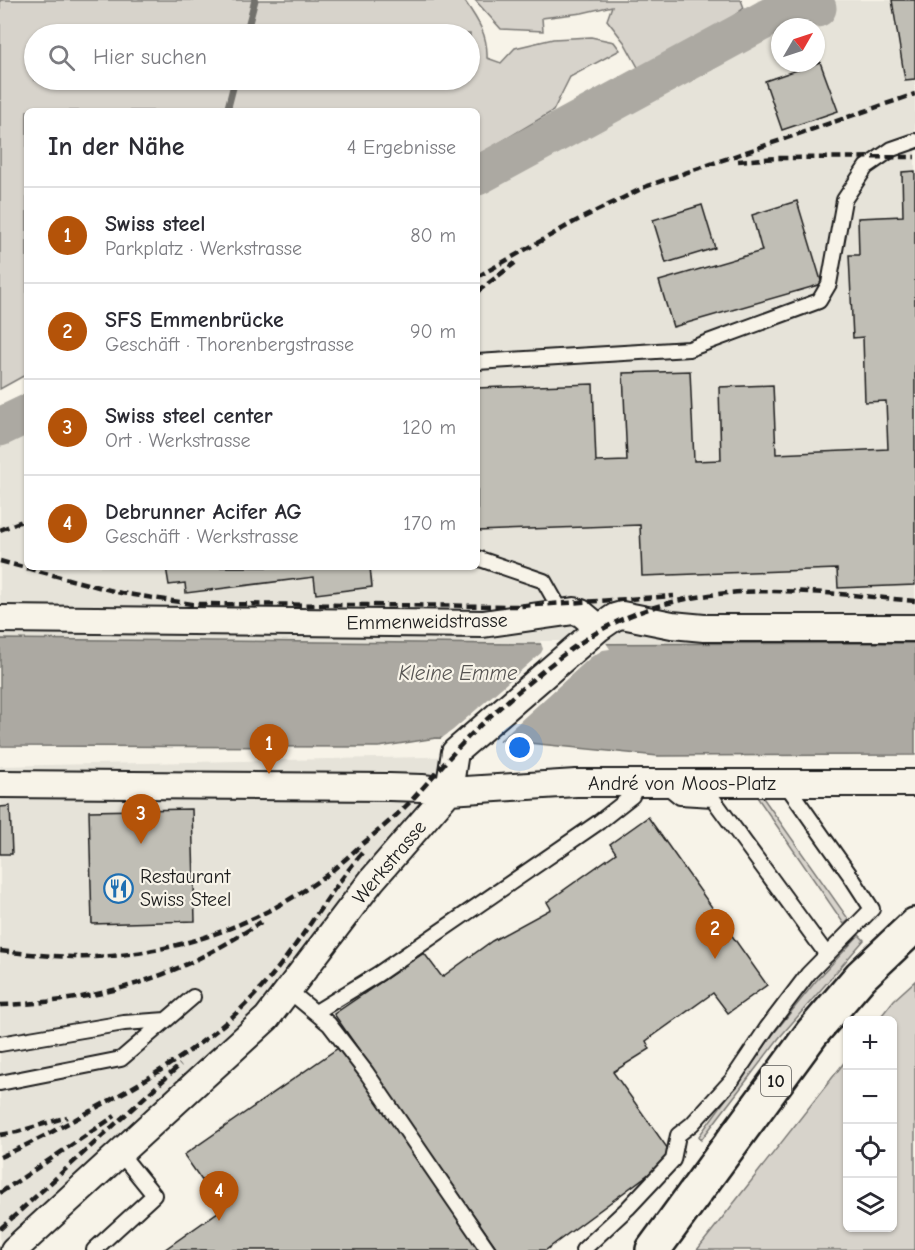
<!DOCTYPE html>
<html lang="de">
<meta charset="utf-8">
<style>
body{margin:0;font-family:"Comic Neue",sans-serif;background:#f2f2f3;color:#2b2b33}
.controls{position:absolute;right:18px;bottom:18px;display:grid;overflow:hidden;border-radius:9px;box-shadow:0 2px 4px #0004}
.controls button{width:54px;height:54px;display:grid;place-items:center;padding:0;border:0;border-bottom:2px solid #e1e1e2;background:#fff;color:#2b2b33;font:30px sans-serif}
.compass{position:absolute;left:771px;top:18px;width:54px;height:54px;border-radius:50%;background:#fff;box-shadow:0 2px 4px #0004;rotate:51deg}
.you{position:absolute;left:520px;top:748px;width:21px;height:21px;margin:-15px;border:4px solid #fff;border-radius:50%;background:#1a73e8;box-shadow:0 0 0 9px #1a73e833}
.badge{display:grid;place-items:center;width:39px;height:39px;border-radius:50%;background:#b45309;color:#fff;font-size:20px;font-weight:700}
.pin{position:absolute;translate:-50% -50px;filter:drop-shadow(0 2px 3px #0008)}
.pin::after{content:'';position:absolute;top:32px;width:21px;height:18px;background:inherit;clip-path:polygon(0 0,100% 0,50% 100%)}
.list{margin:0;padding:0;list-style:none}
h2{display:flex;justify-content:space-between;align-items:center;height:78px;margin:0;padding:0 24px;font-size:26px}
h2 small{font-size:20px;font-weight:400;color:#7c7c81}
.list li{display:grid;grid-template-columns:39px 1fr auto;gap:18px;align-items:center;box-sizing:border-box;height:96px;padding:0 24px;border-top:2px solid #e1e1e2}
.list b{display:block;font-size:22px;white-space:nowrap}
.list p{margin:0;font-size:20px;white-space:nowrap;color:#7c7c81}
.list em{font-size:20px;font-style:normal;color:#7c7c81}
.icon{flex:none;width:33px;height:33px;fill:none;stroke:currentColor;stroke-width:2;stroke-linecap:round;stroke-linejoin:round}
.map{position:relative;flex:none;width:915px;height:1250px;overflow:hidden}
.search{position:absolute;background:#fff;box-shadow:0 2px 4px #0004;left:24px;top:24px;width:456px;height:66px;display:flex;align-items:center;gap:15px;box-sizing:border-box;padding:0 21px;border-radius:33px;color:#7c7c81;font-size:22px}
.panel{position:absolute;background:#fff;box-shadow:0 2px 4px #0004;left:24px;top:108px;width:456px;height:462px;border-radius:9px}
.map>svg:first-child{display:block}
.built{fill:#e6e3d9;fill-rule:evenodd}
.green{fill:#d7d3cb;stroke:#7a7874;stroke-width:1.5;fill-rule:evenodd}
.water{fill:#aca9a2;stroke:#72716c;stroke-width:1.5}
.pier{fill:#f7f3e8}
.lines{fill:none;stroke-linecap:round;stroke-linejoin:round}
.stream{stroke:#72716c;stroke-width:7}
.river{stroke:#aca9a2;stroke-width:39}
.building{fill:#c0beb5;stroke:#1c1c1c;stroke-width:1.5}
.service-casing{stroke:#1c1c1c;stroke-width:18}
.minor-casing{stroke:#1c1c1c;stroke-width:30}
.primary-casing{stroke:#1c1c1c;stroke-width:38}
.service{stroke:#f7f3e8;stroke-width:14}
.minor{stroke:#f7f3e8;stroke-width:26}
.primary{stroke:#f7f3e8;stroke-width:33}
.rail{stroke:#1c1c1c;stroke-width:4.5;stroke-dasharray:9 4.5;stroke-linecap:butt}
.labels{text-anchor:middle;stroke-width:4.5;stroke-linejoin:round;paint-order:stroke}
.shield{fill:#f7f3e8;stroke:#5e5c59;stroke-width:1.5}
.shield-label{font-size:18px;font-weight:bold;fill:#1c1c1c}
.street-label{font-size:20px;fill:#1c1c1c;stroke:#f7f3e8}
.poi-label{font-size:20px;fill:#1c1c1c;stroke:#f7f3e8;text-anchor:start}
.water-label{font-size:21px;font-style:italic;fill:#565452;stroke:#f7f3e8}
</style>
<div class="map">
<svg width="915" height="1250" viewBox="0 0 915 1250">
<rect width="100%" height="100%" fill="#f7f3e8"/>
<filter id="ink" filterUnits="userSpaceOnUse"><feTurbulence type="fractalNoise" baseFrequency=".0167" numOctaves="2"/><feDisplacementMap in="SourceGraphic" scale="12" xChannelSelector="R" yChannelSelector="G"/><feConvolveMatrix kernelMatrix="1 2 1 2 8 2 1 2 1" color-interpolation-filters="sRGB"/></filter>
<g filter="url(#ink)">
<path class="built" d="M758,0H915V643L527,644L0,639V444L27,432V567H477V191L719,56ZM780,27H816V63H780Z
M473,756L375,857L294,979L26,1225L0,1246V766Z"/>
<path class="green" d="M0,0H464C477,19 488,34 487,58L501,63L515,48L553,39L591,37L614,42L620,50L570,77L553,111L477,156V111H27V374L0,389ZM470,34V80H34V34Z
M475,0H741L744,8C712,33 676,53 639,69L624,42L607,20L612,6L582,13L542,18L543,31L501,29Z
M753,791L759,792L849,920L844,924Z
M859,935L864,940L779,1038L701,1140L699,1136L774,1033L816,981Z
M915,981V1250H697L847,1059L848,1228H892V1020H878L894,1000Z"/>
<path class="water" d="M0,639L527,644L915,643V755L658,756L499,740L436,738L379,747L0,746Z"/>
<path class="pier" d="M540,641H605L610,649L603,650L591,657L496,743L438,741L453,730L541,653L543,649Z"/>
<g class="lines">
<path class="stream" d="M246,34L255,0
M227,111L235,80"/>
<path class="river" d="M477,176L792,5L817,8
M0,427L27,414"/>
</g>
<path class="building" d="M892,0H915V79L905,80Z
M820,62L838,111L782,130L765,81Z
M915,171V585L838,588L837,569L642,576L640,525L477,531V388L593,384L596,462L627,461L623,373L690,371L694,461L721,460L719,387L773,385L776,454L888,449L886,401L865,402L863,337L853,338L849,255H859L858,218L903,216L902,172Z
M797,201L822,284L673,327L659,281L762,251L752,215Z
M702,205L715,248L666,263L653,220Z
M166,567H370L372,587L316,594L314,577L186,593L185,583L169,585Z
M10,806L12,854H0V807Z
M192,809L195,921L92,924L89,811Z
M648,817L767,985L728,1013L713,993L646,1041L650,1049L613,1072L673,1156L546,1250H498L334,1014L424,953L442,977L492,941L551,909L547,902L616,853L610,844Z
M341,1046L481,1247L477,1250H164L222,1209L184,1155Z"/>
<g class="lines">
<defs>
<path id="service" d="M477,362L689,349L819,301L829,284L844,200L866,167L892,149L915,141
M477,558L544,581L557,604L559,613
M664,784L680,797L713,799L827,955
M288,990L329,1024L366,1072L488,1250
M316,1012L378,974L599,822L632,796L638,783
M0,1044L124,1023L166,1020
M0,1083L121,1059L193,997
M94,1250L154,1195L120,1153
M583,1250L628,1208L673,1160L678,1135L692,1124L732,1080L767,1028L808,974L872,909L850,875L785,783"/>
<path id="minor" d="M0,619L483,624L574,611L581,613L599,628L615,617L622,615L672,625L704,628H915
M0,784L389,787L422,788L449,791L576,783H915
M449,791L455,752L599,628
M14,1250L267,1018L372,880L449,791"/>
<path id="primary" d="M653,1250L812,1033L861,976L915,925"/>
</defs>
<use href="#service" class="service-casing"/>
<use href="#minor" class="minor-casing"/>
<use href="#primary" class="primary-casing"/>
<use href="#service" class="service"/>
<use href="#minor" class="minor"/>
<use href="#primary" class="primary"/>
<path class="rail" d="M738,161L777,158L915,157
M477,277L576,221L647,186L915,94
M477,292L515,263
M0,530L27,519
M0,561L121,593L192,604L520,606L674,596
M0,951C31,954 62,958 93,957C174,954 255,926 321,879C335,869 348,857 361,845C377,832 393,819 408,804C426,785 442,765 460,746C476,728 495,712 513,696C549,665 587,633 632,615C722,579 821,592 915,601
M0,1005C101,1002 177,978 261,922
M0,1135L17,1132L67,1117
M0,1157C33,1143 63,1126 94,1109C156,1075 216,1039 263,986C300,944 326,896 362,853
M0,1193L115,1116
M0,1229L180,1065"/>
</g>
</g>
<defs>
<symbol id="restaurant-ring" viewBox="-11 -11 22 22"><circle r="9.5" fill="#f7f3e8" stroke="#1f6fb2" stroke-width="1.5"/><path d="M-5-6h1v4h1v-4h1v4h1v-4h1v5L-1.5 .5V6h-2V.5L-5-1ZM5-6V6H3V1.5H1.5Q1.5-4 5-6Z" fill="#1f6fb2"/></symbol>
</defs>
<g fill-rule="evenodd">
<use href="#restaurant-ring" x="102" y="872" width="33" height="33"/>
</g>
<g class="labels">
<rect class="shield" x="761" y="1066" width="30" height="30" rx="4.5"/>
<g class="shield-label">
<text x="776" y="1087">10</text>
</g>
<g class="street-label">
<text transform="translate(427 621) rotate(-1)" y="7">Emmenweidstrasse</text>
<text x="682" y="790">André von Moos-Platz</text>
<text transform="translate(389 862) rotate(-50)" y="7">Werkstrasse</text>
</g>
<g class="poi-label">
<text x="140" y="883">Restaurant<tspan x="140" dy="23">Swiss Steel</tspan></text>
</g>
<g class="water-label">
<text x="458" y="680">Kleine Emme</text>
</g>
</g>
</svg>
<div class="controls">
<button>+</button>
<button>−</button>
<button><svg class="icon" aria-label="locate" viewBox="0 0 24 24"><circle cx="12" cy="12" r="6"/><path d="M12 2v4M12 18v4M2 12h4M18 12h4"/></svg></button>
<button><svg class="icon" aria-label="layers" viewBox="0 0 24 24"><path d="M12 4l9 5-9 5-9-5zM3 14l9 5 9-5"/></svg></button>
</div>
<svg class="compass" viewBox="-18 -18 36 36"><path d="M0-13l5 13h-10z" fill="#e53935"/><path d="M0 13l5-13h-10z" fill="#7c7c81"/></svg>
<div class="you"></div>
<div class="pin badge" style="left:269px;top:774px">1</div>
<div class="pin badge" style="left:715px;top:959px">2</div>
<div class="pin badge" style="left:141px;top:844px">3</div>
<div class="pin badge" style="left:219px;top:1221px">4</div>
<div class="search"><svg class="icon" aria-label="search" viewBox="0 0 24 24"><circle cx="10" cy="10" r="6"/><path d="M15 15l6 6"/></svg>Hier suchen</div>
<section class="panel">
<h2>In der Nähe<small>4 Ergebnisse</small></h2>
<ul class="list">
<li><span class="badge">1</span><div><b>Swiss steel</b><p>Parkplatz · Werkstrasse</p></div><em>80 m</em></li>
<li><span class="badge">2</span><div><b>SFS Emmenbrücke</b><p>Geschäft · Thorenbergstrasse</p></div><em>90 m</em></li>
<li><span class="badge">3</span><div><b>Swiss steel center</b><p>Ort · Werkstrasse</p></div><em>120 m</em></li>
<li><span class="badge">4</span><div><b>Debrunner Acifer AG</b><p>Geschäft · Werkstrasse</p></div><em>170 m</em></li>
</ul>
</section>
</div>
